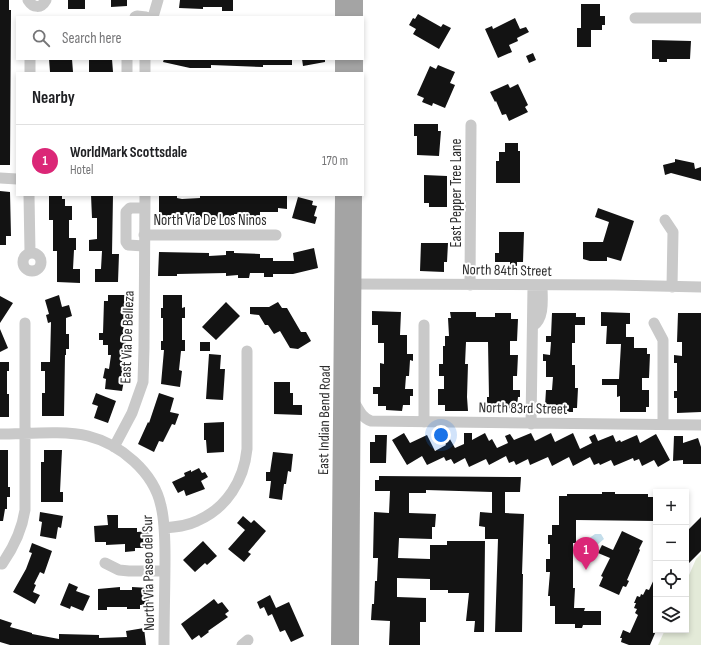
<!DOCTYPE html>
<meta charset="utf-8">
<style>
body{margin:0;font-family:"Sofia Sans Condensed",sans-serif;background:#f6f6f6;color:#202124}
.controls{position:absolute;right:12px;bottom:12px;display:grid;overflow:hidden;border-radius:0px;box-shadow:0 2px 6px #0003}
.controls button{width:36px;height:36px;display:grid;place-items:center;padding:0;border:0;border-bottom:1px solid #e0e0e0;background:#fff;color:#202124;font:20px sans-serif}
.you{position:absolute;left:441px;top:435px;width:14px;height:14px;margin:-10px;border:3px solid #fff;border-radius:50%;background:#1a73e8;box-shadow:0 0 0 6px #1a73e833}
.badge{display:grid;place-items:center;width:26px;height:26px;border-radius:50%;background:#db2777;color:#fff;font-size:13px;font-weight:700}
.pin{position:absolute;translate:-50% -33px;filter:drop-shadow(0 1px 2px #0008)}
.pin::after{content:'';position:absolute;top:21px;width:14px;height:12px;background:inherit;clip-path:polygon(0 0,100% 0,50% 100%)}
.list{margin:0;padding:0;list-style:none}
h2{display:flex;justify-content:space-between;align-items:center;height:52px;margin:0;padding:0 16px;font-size:17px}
h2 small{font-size:13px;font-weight:400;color:#757577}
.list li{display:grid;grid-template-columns:26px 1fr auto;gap:12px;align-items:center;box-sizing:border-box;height:72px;padding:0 16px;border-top:1px solid #e0e0e0}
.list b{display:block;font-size:15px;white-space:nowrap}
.list p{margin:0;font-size:13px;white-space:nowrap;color:#757577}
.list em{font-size:13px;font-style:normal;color:#757577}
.icon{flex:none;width:22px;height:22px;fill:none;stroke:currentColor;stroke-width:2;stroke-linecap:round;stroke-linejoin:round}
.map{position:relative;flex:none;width:701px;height:645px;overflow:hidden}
.search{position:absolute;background:#fff;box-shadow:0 2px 6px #0003;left:16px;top:16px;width:348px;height:44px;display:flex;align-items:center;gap:10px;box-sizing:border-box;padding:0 14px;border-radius:0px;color:#757577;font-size:15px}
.panel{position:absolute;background:#fff;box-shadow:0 2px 6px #0003;left:16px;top:72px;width:348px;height:124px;border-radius:0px}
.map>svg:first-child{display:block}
.green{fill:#e3ead8}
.water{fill:#c4deeb}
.building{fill:#131313}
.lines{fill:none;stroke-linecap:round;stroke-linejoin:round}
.minor{stroke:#c9c9c9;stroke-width:11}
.major{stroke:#a4a4a4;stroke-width:14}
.labels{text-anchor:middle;stroke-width:4;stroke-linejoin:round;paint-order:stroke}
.street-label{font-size:15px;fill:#2c2c2c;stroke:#fff}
</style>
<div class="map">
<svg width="701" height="645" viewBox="0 0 701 645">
<rect width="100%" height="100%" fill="#fff"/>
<path class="green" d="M701,554V645H658L665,630H686V582L696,559Z"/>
<path class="water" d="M595,534H601L604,539L597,545L594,552L595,555L590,559L585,555L587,549L585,541Z"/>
<path class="building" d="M0,0H9V10H11L10,165H0Z
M68,0H85V9H68Z
M111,0H127V6L111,7Z
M180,0H233V11H222V7H203V9L179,8Z
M581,4H600V16H605V25H602V30H591V47H577V28H581Z
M418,14L441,27L443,24L451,28L439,49L413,34L416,29L409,25L413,18L415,19Z
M515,18L520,29L526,27L529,32L517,38L518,41L509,45L512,52L498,58L485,29L492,26L493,29Z
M652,40L691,41L690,59H667V62H659V59H652Z
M533,53L536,60L529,63L526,56Z
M49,59H72L73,72H50Z
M89,59H112L113,72L89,73Z
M164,59H292V65H263V67L211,65V68H190L163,62Z
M302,59H325V62L303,66Z
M438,65L455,72L450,83L455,85L445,108L433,103L432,106L422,102L424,98L417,95L430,66L436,69Z
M508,84L510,88L518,84L528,105L525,107L528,112L509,121L506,114L502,115L496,101L495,102L490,92Z
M414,124H438V131H441L439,156L417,155V136H414Z
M505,143H518V151H520V183H496V161H499V152H505Z
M675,159L694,163L695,169L701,167V181L671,173L665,175L663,165L675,162Z
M424,175L447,176V207H429V203H424Z
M0,191L10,192L11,236H6V245H0Z
M49,195H62V199H65V206H72V220H69V238H76V250H74L73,269H80V283L57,282V251H53V220H49Z
M91,195H113L112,254H119L118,282H95V269H101L102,251H89V240L97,239V218H92Z
M159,195H177V198L182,199L200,198V195L287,196V209L278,208V212H260V218H248V214H234V220L209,218V219H200V215H176V219L159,218Z
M298,197L313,201L312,205L317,206L314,216L317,217L315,224L292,218Z
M598,208L634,221L621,261L607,257V261H590L583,259V242H603L609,222L595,217Z
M499,232H524L523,262H517V267H510V262H495V253H499Z
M421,243H448L447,262H444V272L420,271Z
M314,248L318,268L293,274H273V277H264V273H250L249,278H238V275L226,276V273L177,274V276H158L159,252L209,253V256L226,255V251H234V253L260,254V258H273V261H294L293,253Z
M59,295L62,307L69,305L72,316L66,318V334H69V349H66V355H65L64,416H42V393H45V371H41V362H50L51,322L48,323L46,315L49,314L45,300Z
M108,295H125L123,341H126V355L122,374L125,375L122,391L105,389L106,379L103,378L105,368L109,369L111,355H108V345H103V340H99V333H103L104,301H108Z
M163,295H182V308L185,307V318H182V340H185V351H181L179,370L182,371L180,387L161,384L164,350H161V341H163V318H161V308H163Z
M0,296L13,303L0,323Z
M226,302L240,316L216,340L202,327Z
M278,302L282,308H287L301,332H306L311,341L298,349L290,348L280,331L274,334L268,325H265L259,315L250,314V307H269Z
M372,311L401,312L400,335H407V354H413V361L410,360L409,376H406L405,389H413V396H410V405H403L402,411L386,410V406H378V394H373V387H380V363L384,364V343H378V325H372Z
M450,312H476V317H495V313H511V319H518L517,341H510V355H518L517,376H513V390H520V397H518L517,406H510V412L487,411V397H489L488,342H466L465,364H468L467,397L468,411H445V405H438V389H444V376H439V364H443V346H445V336H449L448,318H451Z
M601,312L630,313V324H626V337H634V348H647V354H650L649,378H642V390H649V407H646V412H620V396L617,397V385H602V379H619L621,344H606L607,326H601Z
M552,313H576V317H585V325H575V343H572V365H575V388H578L577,408H573V412H552V406H545L546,390H552L553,377H546V361H543V354L550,355L551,342H546V336H551Z
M678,313H701V412L677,413V398H674V391H677V363H674V355L682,356V342H677Z
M0,329L8,348L0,352Z
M200,342H210V351H200Z
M209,354L221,355L220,369H225L223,400L206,399Z
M0,362H9V371H7V394H9V417H0Z
M274,382H290V393H293V405H302V415L274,414Z
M96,393L116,401L108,423L94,418L98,406L92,404Z
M159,393L174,398L170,412L179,414L175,425L172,424L163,442L159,441L154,452L138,444L148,422L149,423Z
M224,422V452L207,453L206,440H204V423Z
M404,433L410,443L427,435L435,451L446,445L442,437L447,434L455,448L464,444V433H472V440L485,433L489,441L492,439L497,448L508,443L505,436L510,434L514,440L531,433L535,441L551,433L555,442L573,433L580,449L592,443L589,437L595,434L598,441L613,435L616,442L620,440L621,442L637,435L640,443L656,434L670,460L658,467L654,460L642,466L639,459L634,461L633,458L614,466L611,460L600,465L599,463L594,465L590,457L573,466L569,457L552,466L548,457L530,465L528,459L516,465L514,461L509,463L506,456L489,465L486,459L469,467L465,458L454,464L451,459L446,461L444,457L427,465L422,456L407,465L392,440Z
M375,435H387L386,463H370V442H375Z
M674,436H683V443L698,438L701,447V464H683V460L673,461Z
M0,450H8V487H10V497H7V509H5L3,521H0Z
M44,450H62L60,492H63V502H41V462H44Z
M273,452L293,454L291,472L288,471L286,484H284L282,500L269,498L271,481H266V472H270Z
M199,468L202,473L205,472L208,477L201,481L205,489L186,496L184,490L178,493L172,482L185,476L184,473L191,470V472Z
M379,476L521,477L520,492H505V513L524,514L522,574H523L522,632H495L498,539H485V527L479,526L480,512L492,513V492L426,490V493H409V513L436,514L435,527H432V539L399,538L398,558L430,559V545H447V541H485L484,632H474L475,621H466L469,593H448V590H430V579L397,578V597L426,598V622H420V645H389L390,621L371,620L372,604H374L375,581H377L378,558H373L374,512L389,513L390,491H375V480H379Z
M602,492H615V494H648V497H656V521L576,520V543H573V588H575L574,608H585L584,611H601V625H583L582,628H575V624H555V606H550V596H548L550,572H546V559H550V544H548V535H552V525H559V496H567V494H602Z
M40,512L63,516L61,528L58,527L56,539L40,536L42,522L39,521Z
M107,515H118V528H137V532L149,531L150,548H135V551L125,552V544L106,545V542H95L94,526L108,525Z
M243,516L251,523L254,520L266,531L248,552L251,554L244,562L228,549L245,530L237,523Z
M701,517V551L686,566V532Z
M622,531L643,541L639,549L640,550L627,580L629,581L626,587L623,586L619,595L599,586L603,577L601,576L610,558L598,553L602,545L613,550Z
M203,541L217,556L207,565L205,563L195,572L183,560Z
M32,543L52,551L44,574L40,572L34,584L36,585L33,592L40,595L35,604L13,592L26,569L32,553L29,552Z
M656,575V631L650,645H629L621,642L622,638H620L623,630L630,633L638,615L635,613L637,609L634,608L636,603H634L637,596L640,597L641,594L643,595L646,589L649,590Z
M69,583L78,587L76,591L90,596L83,611L71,606L70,609L60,605Z
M120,587V590H132V587L149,588V605H140V609H127V607H107V610H98V589Z
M270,595L276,608L289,602L304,636L291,642L285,630L280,632L272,614L268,616L264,607L260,609L257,602Z
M214,599L218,604L222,602L229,611L225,614L228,617L208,631L209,632L201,638L199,635L192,640L181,624Z
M0,619L12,623L10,627L32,633V634L59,639V634L99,635V638L127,637L126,631L144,628L146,645H10L0,642Z"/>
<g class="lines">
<path class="minor" d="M28,0C33,8 41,9 46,0
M135,17L137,16L146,17
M153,17L158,0
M635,18H701
M30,73V59
M127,73V59
M145,73V59
M0,178L17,179
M29,195L30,252
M665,220L673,232L672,287
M144,235H276
M144,246L128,245L126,242V212L130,208H145
M23 262a9 9 0 1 1 18 0a9 9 0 1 1-18 0Z
M348,284L614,285L701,287
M470,285L471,125
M654,323L663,340V424
M424,325V422
M533,326C545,318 542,298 542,286
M354,402C359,410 362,418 371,421L701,425
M531,424L533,286
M0,434C25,434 64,430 88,436C120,444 154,472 161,506C165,522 165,540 165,557C165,586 164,616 164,645
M114,447L132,413L143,382L144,348L145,195
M164,528C176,527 187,526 197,521C227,508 244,480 247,449V351
M105,563L119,570L129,571H165
M2,564C14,547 22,530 25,510V323
M242,645L248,640"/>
<path class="major" d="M342,0V17
M356,17V0
M342,59V73
M356,73V59
M338,645L342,195
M352,645L355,195"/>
</g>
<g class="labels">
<g class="street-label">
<text transform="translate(456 193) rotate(-90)" y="5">East Pepper Tree Lane</text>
<text x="210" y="225">North Via De Los Ninos</text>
<text transform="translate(507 270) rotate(1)" y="5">North 84th Street</text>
<text transform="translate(127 337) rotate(-88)" y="5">East Via De Belleza</text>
<text transform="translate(523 408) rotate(1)" y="5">North 83rd Street</text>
<text transform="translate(324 420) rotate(-89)" y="5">East Indian Bend Road</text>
<text transform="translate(148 573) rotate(-91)" y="5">North Via Paseo del Sur</text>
</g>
</g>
</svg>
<div class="controls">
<button>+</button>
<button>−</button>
<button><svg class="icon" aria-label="locate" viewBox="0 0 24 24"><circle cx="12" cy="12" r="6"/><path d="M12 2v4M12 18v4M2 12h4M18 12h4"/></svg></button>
<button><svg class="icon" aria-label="layers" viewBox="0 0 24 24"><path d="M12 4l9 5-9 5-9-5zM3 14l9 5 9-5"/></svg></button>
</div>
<div class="you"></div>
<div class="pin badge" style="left:586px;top:570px">1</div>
<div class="search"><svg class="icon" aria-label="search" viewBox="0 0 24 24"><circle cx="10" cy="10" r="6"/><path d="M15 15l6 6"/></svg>Search here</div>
<section class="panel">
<h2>Nearby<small></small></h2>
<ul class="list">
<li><span class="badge">1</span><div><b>WorldMark Scottsdale</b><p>Hotel</p></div><em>170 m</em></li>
</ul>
</section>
</div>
